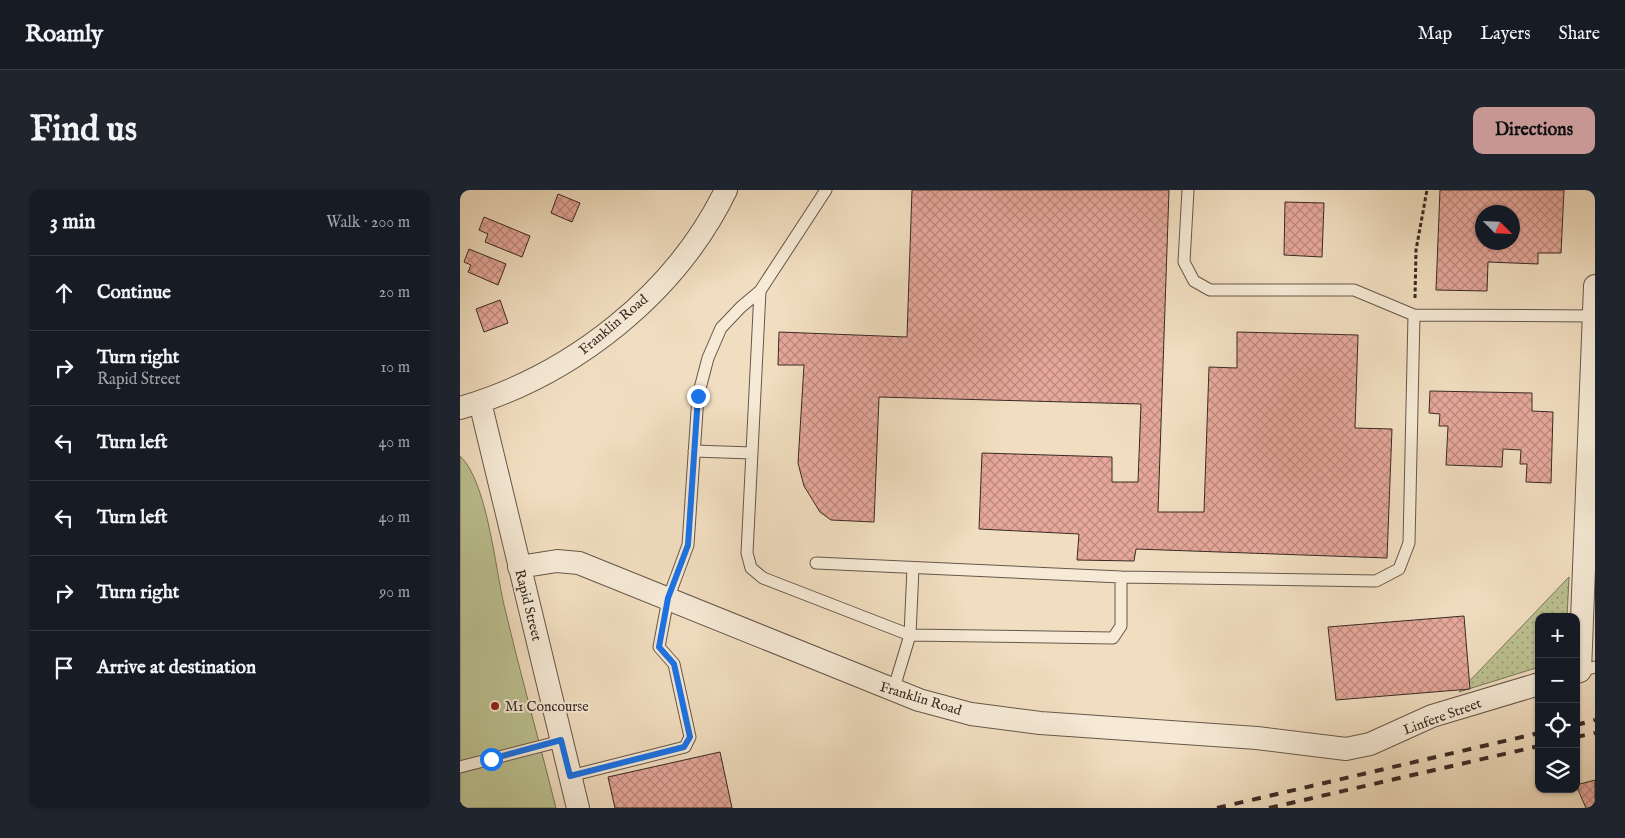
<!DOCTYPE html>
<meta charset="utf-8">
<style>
body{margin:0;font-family:"IM FELL English",serif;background:#20242c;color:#f1f3f6}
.controls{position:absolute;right:15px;bottom:15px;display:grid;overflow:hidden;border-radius:10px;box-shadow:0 1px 4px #0004}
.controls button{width:45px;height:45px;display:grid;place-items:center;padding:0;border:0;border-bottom:1px solid #363941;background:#171b24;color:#f1f3f6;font:25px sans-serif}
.compass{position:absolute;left:1015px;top:15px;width:45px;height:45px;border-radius:50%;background:#171b24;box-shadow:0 1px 4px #0004;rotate:114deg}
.stop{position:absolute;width:15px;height:15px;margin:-11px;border:4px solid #1a73e8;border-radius:50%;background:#fff}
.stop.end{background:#1a73e8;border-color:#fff;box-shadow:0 1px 5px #0008}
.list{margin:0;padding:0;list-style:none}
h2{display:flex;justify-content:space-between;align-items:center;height:65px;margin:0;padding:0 20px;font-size:21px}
h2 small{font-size:16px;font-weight:400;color:#9ea1a6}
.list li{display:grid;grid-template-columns:32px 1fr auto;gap:15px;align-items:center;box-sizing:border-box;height:75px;padding:0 20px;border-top:1px solid #363941}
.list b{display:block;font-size:19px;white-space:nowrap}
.list p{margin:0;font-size:16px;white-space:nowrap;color:#9ea1a6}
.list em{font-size:16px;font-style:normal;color:#9ea1a6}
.icon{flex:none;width:28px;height:28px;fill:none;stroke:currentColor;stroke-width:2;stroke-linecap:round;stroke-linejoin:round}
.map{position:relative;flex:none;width:1135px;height:618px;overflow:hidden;border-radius:10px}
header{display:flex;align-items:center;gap:30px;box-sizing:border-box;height:70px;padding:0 25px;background:#171b24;border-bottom:1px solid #363941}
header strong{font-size:24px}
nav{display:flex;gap:28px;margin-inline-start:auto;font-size:18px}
.intro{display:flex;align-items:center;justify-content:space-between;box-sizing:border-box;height:120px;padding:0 30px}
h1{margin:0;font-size:35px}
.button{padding:12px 22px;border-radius:10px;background:#c59692;color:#111;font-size:18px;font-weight:700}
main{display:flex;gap:30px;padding:0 30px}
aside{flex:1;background:#171b24;border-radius:10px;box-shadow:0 1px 4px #0004}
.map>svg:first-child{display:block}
.green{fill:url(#green-dots);stroke:#7a765a}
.pitch{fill:#bcc191;stroke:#7a765a}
.building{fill:url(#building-cross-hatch);stroke:#382a24;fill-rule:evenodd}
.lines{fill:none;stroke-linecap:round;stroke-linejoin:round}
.lane-casing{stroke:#66574b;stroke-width:13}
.street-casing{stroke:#66574b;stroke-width:24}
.path{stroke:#382a24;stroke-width:3;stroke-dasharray:4 2.5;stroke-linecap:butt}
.lane{stroke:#f6ead6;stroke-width:11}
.street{stroke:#f6ead6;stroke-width:22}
.rail{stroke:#382a24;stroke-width:4;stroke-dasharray:9 9;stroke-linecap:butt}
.route{stroke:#1a73e8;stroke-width:6}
.poi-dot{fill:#8f2418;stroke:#f6ead6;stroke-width:2}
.labels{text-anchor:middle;stroke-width:4;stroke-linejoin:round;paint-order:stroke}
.street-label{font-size:14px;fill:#382a24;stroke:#f6ead6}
.poi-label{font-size:14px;fill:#382a24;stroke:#f6ead6;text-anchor:start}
</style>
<header>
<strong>Roamly</strong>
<nav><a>Map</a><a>Layers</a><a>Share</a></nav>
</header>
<div class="intro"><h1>Find us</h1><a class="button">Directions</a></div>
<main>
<aside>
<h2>3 min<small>Walk · 200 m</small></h2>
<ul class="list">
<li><svg class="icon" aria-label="ahead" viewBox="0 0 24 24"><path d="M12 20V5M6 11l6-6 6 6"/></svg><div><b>Continue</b></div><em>20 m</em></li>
<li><svg class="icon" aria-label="right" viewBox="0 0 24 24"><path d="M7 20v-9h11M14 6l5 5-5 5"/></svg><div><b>Turn right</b><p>Rapid Street</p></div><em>10 m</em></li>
<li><svg class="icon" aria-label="left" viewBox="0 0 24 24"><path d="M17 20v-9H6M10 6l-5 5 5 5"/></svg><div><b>Turn left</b></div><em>40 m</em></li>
<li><svg class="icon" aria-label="left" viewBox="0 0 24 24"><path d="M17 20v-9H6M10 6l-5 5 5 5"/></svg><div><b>Turn left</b></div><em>40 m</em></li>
<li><svg class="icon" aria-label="right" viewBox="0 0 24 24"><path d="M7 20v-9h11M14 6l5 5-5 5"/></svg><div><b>Turn right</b></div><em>90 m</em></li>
<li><svg class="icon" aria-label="arrive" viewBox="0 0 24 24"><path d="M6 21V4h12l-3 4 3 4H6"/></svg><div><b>Arrive at destination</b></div></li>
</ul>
</aside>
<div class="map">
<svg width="1135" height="618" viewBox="0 0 1135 618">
<defs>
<pattern id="green-dots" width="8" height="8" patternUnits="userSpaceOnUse" patternTransform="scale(1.25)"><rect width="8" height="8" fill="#bcc191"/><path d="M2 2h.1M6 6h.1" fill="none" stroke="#9a9d76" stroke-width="1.8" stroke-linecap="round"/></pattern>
<pattern id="building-cross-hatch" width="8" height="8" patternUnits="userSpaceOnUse" patternTransform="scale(1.25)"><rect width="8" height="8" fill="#e7a89b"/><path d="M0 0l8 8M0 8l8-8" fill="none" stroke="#bc897e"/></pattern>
</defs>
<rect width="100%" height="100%" fill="#f1dec0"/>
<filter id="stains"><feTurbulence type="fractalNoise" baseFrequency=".004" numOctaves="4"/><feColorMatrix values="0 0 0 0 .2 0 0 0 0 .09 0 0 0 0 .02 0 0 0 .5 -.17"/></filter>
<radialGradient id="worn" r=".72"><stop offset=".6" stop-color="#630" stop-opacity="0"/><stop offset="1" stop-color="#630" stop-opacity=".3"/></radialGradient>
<path class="green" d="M1109,387L1107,427H1079V477L999,502Z"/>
<path class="pitch" d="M0,266C27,291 35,377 44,415C60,483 79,550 96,618H0Z"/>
<path class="building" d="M452,0H709L698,322H744L749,177L777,178V142L898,145L895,238L932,239L927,368L676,359L674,371L617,370L619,344L519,339L522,263L652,267V292H678L681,214L419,207L414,332L371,330L360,322L344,296L338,273L344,175H318L319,142L447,147Z
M980,0H1104L1101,63H1078V74L1028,72L1027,101L976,100ZM1022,22H1052V52H1022Z
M98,4L120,13L112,32L91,23Z
M825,12L864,13L862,67L824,65Z
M24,27L70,46L62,67L25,52L28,44L19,40Z
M9,59L46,74L38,95L8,82L11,75L4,72Z
M40,110L48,133L24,142L16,119Z
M970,201L1072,203V221L1093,222L1091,293L1066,292L1067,274H1060L1061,260L1043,259L1042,277L986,275L988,236H979L980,224L969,223Z
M1004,426L1010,499L876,510L868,437Z
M260,562L272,618H155L148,587Z
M1135,590V618H1126L1116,595Z"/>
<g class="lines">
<defs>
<path id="lane" d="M728,0L724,72L734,91L750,100H894L954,125
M300,101L287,363L291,378L303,388L450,445L653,448L661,436V387L356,373
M234,261L292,263
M661,387L916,391L939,379L949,353L954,125L1134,126
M1120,481L1135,477
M433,501L450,445L453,378
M0,577L101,551
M110,586L225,557L230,547L214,474L199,457L208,409L228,355L238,206L248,168L261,138L281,117L300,101L366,0"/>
<path id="street" d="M20,212L118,618
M0,218C111,186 215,105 266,0
M59,377L97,371L119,373L459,510L511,524L580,533L797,548L886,559L910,554L972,526L1079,494
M1116,482L1120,481L1135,96"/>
</defs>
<use href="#lane" class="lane-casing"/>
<use href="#street" class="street-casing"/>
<path class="path" d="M955,108L956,60L967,0"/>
<use href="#lane" class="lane"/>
<use href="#street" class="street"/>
<path class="rail" d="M1116,535L1135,530
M1116,547L1135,543
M757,618L1079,543
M809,618L1079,556"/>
</g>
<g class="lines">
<path class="route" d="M31,569L101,550L110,586L224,557L230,547L214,474L199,457L208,408L228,355L238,206"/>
</g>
<circle class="poi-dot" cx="35" cy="516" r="5"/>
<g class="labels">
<g class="street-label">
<text transform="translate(153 134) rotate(-40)" y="5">Franklin Road</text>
<text transform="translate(69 415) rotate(76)" y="5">Rapid Street</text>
<text transform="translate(461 508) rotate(17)" y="5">Franklin Road</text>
<text transform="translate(982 526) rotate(-20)" y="5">Linfere Street</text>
</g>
<g class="poi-label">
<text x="45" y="521">M1 Concourse</text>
</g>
</g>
<rect width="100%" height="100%" filter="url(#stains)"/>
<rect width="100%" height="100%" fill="url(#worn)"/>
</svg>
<div class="controls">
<button>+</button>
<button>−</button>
<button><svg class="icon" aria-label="locate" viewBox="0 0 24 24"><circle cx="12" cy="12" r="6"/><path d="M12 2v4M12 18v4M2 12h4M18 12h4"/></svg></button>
<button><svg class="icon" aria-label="layers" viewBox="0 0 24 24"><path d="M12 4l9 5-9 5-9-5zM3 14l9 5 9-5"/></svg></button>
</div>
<svg class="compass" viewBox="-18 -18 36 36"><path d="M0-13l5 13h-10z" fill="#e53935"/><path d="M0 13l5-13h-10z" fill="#9ea1a6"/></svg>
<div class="stop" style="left:31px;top:569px"></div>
<div class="stop end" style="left:238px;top:206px"></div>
</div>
</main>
